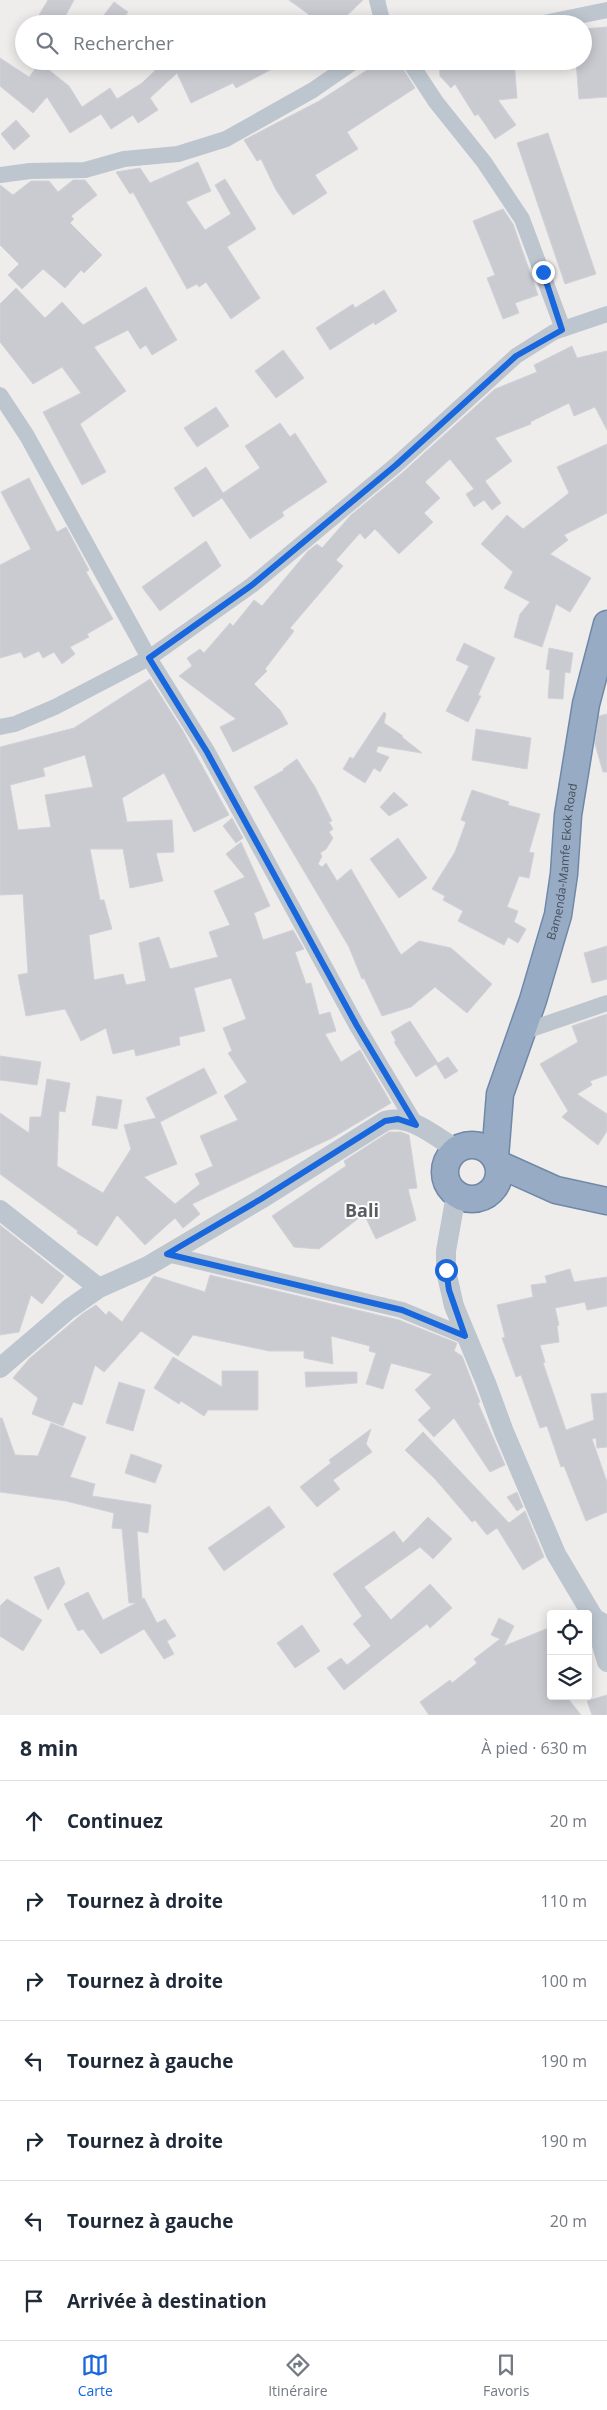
<!DOCTYPE html>
<html lang="fr">
<meta charset="utf-8">
<style>
body{margin:0;font-family:"Open Sans",sans-serif;background:#f2f2f3;color:#1f2937}
.controls{position:absolute;right:15px;bottom:15px;display:grid;overflow:hidden;border-radius:5px;box-shadow:0 2px 12px #0003}
.controls button{width:45px;height:45px;display:grid;place-items:center;padding:0;border:0;border-bottom:1px solid #e0e1e3;background:#fff;color:#1f2937;font:25px sans-serif}
.stop{position:absolute;width:15px;height:15px;margin:-11px;border:4px solid #1867dd;border-radius:50%;background:#fff}
.stop.end{background:#1867dd;border-color:#fff;box-shadow:0 1px 5px #0008}
.list{margin:0;padding:0;list-style:none}
h2{display:flex;justify-content:space-between;align-items:center;height:65px;margin:0;padding:0 20px;font-size:21px}
h2 small{font-size:16px;font-weight:400;color:#747a83}
.list li{display:grid;grid-template-columns:32px 1fr auto;gap:15px;align-items:center;box-sizing:border-box;height:80px;padding:0 20px;border-top:1px solid #e0e1e3}
.list b{display:block;font-size:19px;white-space:nowrap}
.list em{font-size:16px;font-style:normal;color:#747a83}
.icon{flex:none;width:28px;height:28px;fill:none;stroke:currentColor;stroke-width:2;stroke-linecap:round;stroke-linejoin:round}
.map{position:relative;flex:none;width:607px;height:1715px;overflow:hidden}
.search{position:absolute;background:#fff;box-shadow:0 2px 12px #0003;left:15px;right:15px;top:15px;height:55px;display:flex;align-items:center;gap:12px;box-sizing:border-box;padding:0 18px;border-radius:28px;color:#747a83;font-size:19px}
.sheet{height:625px;background:#fff}
nav{display:flex;justify-content:space-around;align-items:center;box-sizing:border-box;height:70px;border-top:1px solid #e0e1e3;background:#fff;font-size:14px;color:#747a83}
nav a{display:grid;justify-items:center;gap:2px}
nav .on{color:#1867dd}
.map>svg:first-child{display:block}
.building{fill:#c9cbd1;stroke:#d0d2d8;fill-rule:evenodd}
.lines{fill:none;stroke-linecap:round;stroke-linejoin:round}
.trunk-casing{stroke:#6f88a8;stroke-width:29}
.minor{stroke:#bdc6cf;stroke-width:16}
.tertiary{stroke:#bdc6cf;stroke-width:20}
.trunk{stroke:#97acc4;stroke-width:26}
.route{stroke:#1867dd;stroke-width:6}
.labels{text-anchor:middle;stroke-width:4;stroke-linejoin:round;paint-order:stroke}
.street-label{font-size:12px;fill:#454f5a;stroke:#fff}
.district-label{font-size:18px;font-weight:bold;fill:#595c61;stroke:#fff}
</style>
<div class="map">
<svg width="607" height="1715" viewBox="0 0 607 1715">
<rect width="100%" height="100%" fill="#efecec"/>
<path class="building" d="M48,0H74L61,24H56L39,15Z
M289,0H363L338,24H318L307,13Z
M114,2L128,12L119,24H97Z
M607,27V97L579,99L576,61H583V29Z
M0,58L29,77L40,63L69,86L82,107L110,88L117,99L142,83L165,61H287L236,88L233,83L191,103L177,73L150,98L158,110L138,123L133,115L111,129L101,114L70,133L47,97L33,113L0,86Z
M381,61H398L415,88L347,132L358,149L315,175L327,193L293,215L276,190L261,159L257,161L244,140L319,101Z
M439,61H514L517,98L498,100L516,125L495,139L478,114L475,116L455,84L451,88L440,76Z
M16,120L30,136L14,150L1,134Z
M548,133L596,274L565,284L517,143Z
M198,162L211,191L186,202L205,230L231,214L215,185L225,179L256,229L227,247L260,298L231,319L206,282L199,287L197,284L187,289L133,192L130,194L116,172L140,168L150,183Z
M73,180H85L97,195L71,216L74,219L70,223L102,255L84,273L81,270L65,288L43,269L22,289L8,275L19,264L0,245V185L13,195L31,181H49L58,192Z
M503,209L513,224L538,295L515,303L519,313L503,319L487,278L495,275L473,221Z
M146,287L177,340L152,355L146,345L140,349L128,330L94,347L126,391L80,424L106,472L82,485L43,412L81,393L62,367L33,384L0,342V304L16,288L45,318L62,302L83,325Z
M384,290L397,311L375,325L374,322L330,350L316,328L353,304L355,308Z
M572,346L577,358L607,351V430L595,407L574,416L569,403L530,422L531,424L495,438L512,461L485,481L501,503L492,510L484,500L474,507L466,494L474,489L450,459L425,482L440,498L424,513L433,522L399,554L375,529L365,539L360,533L336,560L343,566L290,628L294,631L265,669L267,671L254,684L280,710L288,724L233,752L220,727L236,719L179,676L192,666L187,658L200,649L204,653L230,623L233,626L254,600L262,606L308,551L317,544L322,548L351,515L402,473L495,389L537,372L534,365Z
M283,350L304,378L276,398L255,371Z
M216,407L229,426L197,447L184,428Z
M280,423L290,437L295,433L327,482L282,512L284,516L250,539L222,498L193,517L174,488L206,467L223,493L260,468L245,446Z
M607,444V513L564,535L568,540L550,554L591,578L570,612L556,604L542,647L514,637L520,614L530,602L504,588L513,572L481,544L507,515L523,529L569,493L557,467Z
M29,478L57,532L66,527L89,570L86,572L113,619L87,634L89,637L70,647L75,654L62,664L54,652L43,658L39,651L24,658L21,652L0,658V565L31,549L1,492Z
M206,541L221,566L160,611L142,587Z
M464,643L495,658L478,695L481,696L468,722L446,711L469,666L456,660Z
M549,648L573,653L570,673L565,672L563,699L548,698L550,670L546,669Z
M150,679L183,731L229,815L194,832L164,773L122,798L127,822L172,820L174,852L156,853L163,881L130,888L123,849H90L100,900H104L112,929L89,935L94,980L123,974L126,985L146,981L139,943L159,937L170,969L218,957L209,932L230,925L214,891L245,877L226,854L241,842L270,906L254,913L263,940L293,930L304,949L295,952L306,984L311,983L319,1015L330,1012L336,1031L325,1034L341,1062L360,1050L391,1103L332,1138L192,1204L200,1214L183,1228L175,1218L145,1245L117,1215L97,1246L77,1233L78,1231L0,1174V1113L29,1133L30,1117H41L47,1079L70,1083L65,1112L59,1111L57,1166L103,1193L131,1149L124,1125L156,1118L146,1098L204,1068L217,1093L160,1122L177,1164L144,1177L175,1204L200,1184L195,1174L213,1166L200,1136L238,1120L224,1096L247,1082L228,1053L232,1051L223,1028L246,1019L231,978L194,988L205,1031L179,1037L180,1045L136,1056L134,1049L113,1054L106,1028L81,1041L65,1009L26,1016L18,975L28,973L23,894L0,895V747L74,728ZM85,755L93,787L45,795L51,827L18,830L10,785L45,776L43,768Z
M384,712L386,714L384,723L403,736L402,737L422,753L378,746L376,752L389,757L380,772L374,768L365,783L343,769L350,757L353,759Z
M607,714V772H603L595,744L599,716Z
M476,729L531,738L527,769L472,760Z
M297,759L315,787L332,821L329,822L333,829L329,832L333,838L326,849L320,853L322,856L318,864L322,867L326,863L337,881L351,869L401,955L419,941L451,948L492,984L467,1013L435,987L411,1007L382,1016L364,978L362,979L349,947L254,787L284,770L283,769Z
M472,790L509,802L508,805L540,814L529,852L534,853L529,878L519,876L507,907L518,911L514,922L526,929L518,943L508,937L504,945L458,921L463,911L443,900L445,896L432,889L455,852L466,822L461,820Z
M394,792L408,805L389,816L380,807Z
M232,818L243,838L236,843L223,826Z
M398,838L427,878L399,898L370,859Z
M607,946V979L592,983L584,953Z
M607,1014V1075L590,1081L592,1085L577,1094L607,1114V1131L598,1145L562,1117L568,1111L540,1064L578,1042L572,1026Z
M410,1021L438,1063L448,1057L458,1071L445,1079L436,1064L416,1077L394,1042L396,1041L391,1032Z
M0,1056L41,1062L37,1085L0,1080Z
M97,1096L122,1100L117,1129L92,1125Z
M389,1132H401L409,1135L417,1188L408,1189L416,1220L376,1239L364,1214L319,1249L294,1247L272,1216L346,1166L344,1161Z
M0,1225L64,1276L42,1304L31,1295L19,1332L0,1335Z
M570,1269L574,1282L607,1277V1306L587,1310L585,1302L555,1308L559,1325L557,1326L559,1342L540,1345L545,1362L543,1363L566,1430L594,1420L591,1394L607,1393V1447L597,1448L596,1438L592,1439L607,1482V1512L586,1521L564,1466L561,1467L547,1426L540,1428L521,1375L516,1377L502,1338L505,1337L497,1305L533,1297L531,1285L547,1283L545,1276Z
M210,1275L399,1320L457,1343L454,1351L462,1356L480,1402L478,1403L505,1465L490,1472L454,1418L434,1437L418,1420L431,1408L415,1390L432,1374L391,1363L383,1389L366,1384L376,1353L369,1351L370,1346L331,1336L333,1364L304,1358V1351H269L193,1335L178,1356L141,1331L104,1372L95,1365L82,1405L73,1402L63,1426L32,1414L38,1398L13,1378L30,1358L82,1314L96,1305L106,1315L109,1311L122,1322L154,1276L205,1292Z
M173,1357L222,1387V1371H258V1410H208L204,1416L181,1401L179,1404L154,1388Z
M305,1372H357V1383L306,1387Z
M119,1382L145,1390L133,1431L106,1423Z
M0,1418H2L15,1455L38,1456L51,1423L86,1437L70,1477L95,1484L92,1496L151,1505L148,1533L137,1531L142,1599L144,1598L157,1623L165,1619L176,1636L167,1641L174,1654L164,1659L144,1629L101,1654L83,1629L78,1631L64,1604L88,1592L103,1620L136,1603H129L122,1529L112,1528L114,1513L66,1501L0,1492Z
M371,1429L366,1444L372,1452L333,1480L340,1489L317,1507L300,1487L331,1463L329,1460Z
M423,1432L509,1523L525,1511L544,1557L523,1570L497,1528L487,1535L475,1520L472,1522L435,1479L405,1450Z
M131,1454L162,1465L155,1483L125,1473Z
M517,1492L523,1507L517,1511L507,1497Z
M269,1506L285,1527L224,1571L208,1548Z
M428,1517L452,1539L433,1559L420,1547L364,1587L391,1620L430,1584L452,1608L430,1628L427,1624L344,1690L327,1668L341,1658L347,1665L371,1646L353,1624L362,1616L333,1574L394,1531L403,1543Z
M59,1567L65,1583L48,1610L34,1577Z
M7,1599L42,1620L23,1651L0,1636V1606Z
M499,1618L514,1626L504,1646L551,1627V1696H566L581,1715H429L420,1702L450,1680L452,1683L477,1663L474,1659L500,1639L491,1635Z
M302,1625L320,1651L295,1668L277,1643Z
M607,1695V1715H592L587,1701Z"/>
<g class="lines">
<defs>
<g id="trunk">
<circle cx="472" cy="1172" r="27"/>
<path id="s1" d="M495,1157L500,1094L533,1000L558,915L564,874L568,815L586,704L607,624"/>
<path d="M498,1164L556,1190L607,1201"/>
</g>
</defs>
<use href="#trunk" class="trunk-casing"/>
<path class="minor" d="M377,0L383,24
M539,24L607,10
M409,61L436,102L484,162L522,219L563,329
M0,175L30,171L85,170L124,159L178,154L226,139L313,90L355,61
M0,395L27,436L149,658L207,751L357,1026L416,1125
M0,727L15,724L55,707L149,658L252,585L396,465L516,356L554,332L607,314
M520,1033L607,1003
M167,1254L402,1310L465,1336"/>
<path class="tertiary" d="M456,1195L446,1251V1271L454,1306L486,1383L504,1432L556,1554L594,1618L607,1626
M0,1210L99,1288
M0,1368L69,1309L99,1288L146,1267L261,1199L385,1121C409,1113 436,1137 456,1149
M594,1618L607,1662"/>
<use href="#trunk" class="trunk"/>
</g>
<g class="lines">
<path class="route" d="M446,1270L449,1290L465,1336L402,1310L167,1254L261,1199L385,1121L398,1119L416,1125L357,1026L207,752L149,658L252,585L396,465L516,356L562,330L543,272"/>
</g>
<g class="labels">
<g class="street-label">
<text dy="4" stroke="none"><textPath href="#s1" startOffset="305">Bamenda-Mamfe Ekok Road</textPath></text>
</g>
<g class="district-label">
<text x="362" y="1217">Bali</text>
</g>
</g>
</svg>
<div class="controls">
<button><svg class="icon" aria-label="locate" viewBox="0 0 24 24"><circle cx="12" cy="12" r="6"/><path d="M12 2v4M12 18v4M2 12h4M18 12h4"/></svg></button>
<button><svg class="icon" aria-label="layers" viewBox="0 0 24 24"><path d="M12 4l9 5-9 5-9-5zM3 14l9 5 9-5"/></svg></button>
</div>
<div class="stop" style="left:446px;top:1270px"></div>
<div class="stop end" style="left:543px;top:272px"></div>
<div class="search"><svg class="icon" aria-label="search" viewBox="0 0 24 24"><circle cx="10" cy="10" r="6"/><path d="M15 15l6 6"/></svg>Rechercher</div>
</div>
<section class="sheet">
<h2>8 min<small>À pied · 630 m</small></h2>
<ul class="list">
<li><svg class="icon" aria-label="ahead" viewBox="0 0 24 24"><path d="M12 20V5M6 11l6-6 6 6"/></svg><div><b>Continuez</b></div><em>20 m</em></li>
<li><svg class="icon" aria-label="right" viewBox="0 0 24 24"><path d="M7 20v-9h11M14 6l5 5-5 5"/></svg><div><b>Tournez à droite</b></div><em>110 m</em></li>
<li><svg class="icon" aria-label="right" viewBox="0 0 24 24"><path d="M7 20v-9h11M14 6l5 5-5 5"/></svg><div><b>Tournez à droite</b></div><em>100 m</em></li>
<li><svg class="icon" aria-label="left" viewBox="0 0 24 24"><path d="M17 20v-9H6M10 6l-5 5 5 5"/></svg><div><b>Tournez à gauche</b></div><em>190 m</em></li>
<li><svg class="icon" aria-label="right" viewBox="0 0 24 24"><path d="M7 20v-9h11M14 6l5 5-5 5"/></svg><div><b>Tournez à droite</b></div><em>190 m</em></li>
<li><svg class="icon" aria-label="left" viewBox="0 0 24 24"><path d="M17 20v-9H6M10 6l-5 5 5 5"/></svg><div><b>Tournez à gauche</b></div><em>20 m</em></li>
<li><svg class="icon" aria-label="arrive" viewBox="0 0 24 24"><path d="M6 21V4h12l-3 4 3 4H6"/></svg><div><b>Arrivée à destination</b></div></li>
</ul>
</section>
<nav>
<a class="on"><svg class="icon" aria-label="map" viewBox="0 0 24 24"><path d="M3 6l6-2 6 2 6-2v14l-6 2-6-2-6 2zM9 4v14M15 6v14"/></svg>Carte</a>
<a><svg class="icon" aria-label="directions" viewBox="0 0 24 24"><path d="M12 3l9 9-9 9-9-9zM9 14v-3h6M13 9l2 2-2 2"/></svg>Itinéraire</a>
<a><svg class="icon" aria-label="saved" viewBox="0 0 24 24"><path d="M7 4h10v16l-5-4-5 4z"/></svg>Favoris</a>
</nav>
